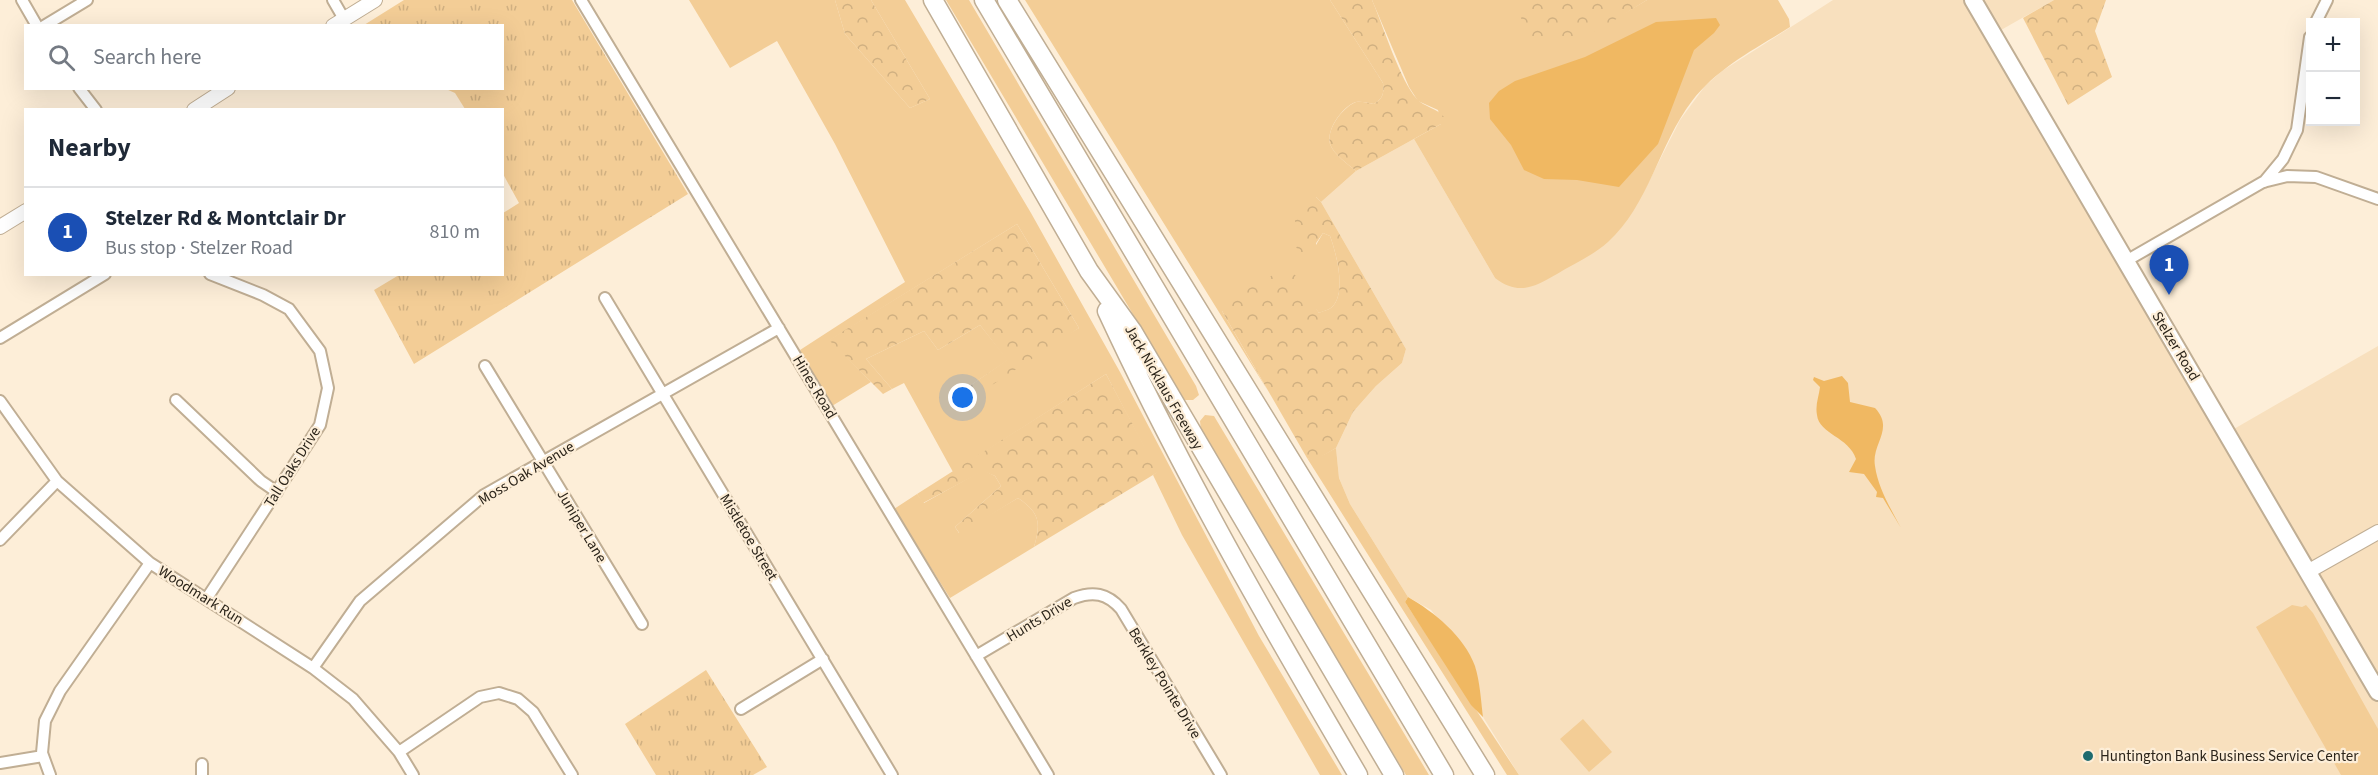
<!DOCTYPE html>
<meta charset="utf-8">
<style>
body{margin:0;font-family:"Source Sans 3",sans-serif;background:#f6f6f7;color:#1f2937}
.controls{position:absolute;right:18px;top:18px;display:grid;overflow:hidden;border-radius:0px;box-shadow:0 6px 24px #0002}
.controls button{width:54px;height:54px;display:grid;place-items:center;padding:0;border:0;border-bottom:2px solid #e0e1e3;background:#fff;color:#1f2937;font:30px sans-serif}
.you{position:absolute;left:963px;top:398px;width:21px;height:21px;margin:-15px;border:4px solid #fff;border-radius:50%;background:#1a73e8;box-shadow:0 0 0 9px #1a73e833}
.badge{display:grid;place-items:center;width:39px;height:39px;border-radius:50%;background:#1e6b6f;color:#fff;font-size:20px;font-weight:700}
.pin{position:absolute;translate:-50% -50px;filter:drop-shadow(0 2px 3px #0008)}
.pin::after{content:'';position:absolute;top:32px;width:21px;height:18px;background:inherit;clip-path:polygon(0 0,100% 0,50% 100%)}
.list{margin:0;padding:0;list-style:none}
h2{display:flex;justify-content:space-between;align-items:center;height:78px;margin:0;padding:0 24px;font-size:26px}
h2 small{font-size:20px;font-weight:400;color:#747a83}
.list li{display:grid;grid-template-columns:39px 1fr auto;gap:18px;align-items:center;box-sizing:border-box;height:90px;padding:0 24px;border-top:2px solid #e0e1e3}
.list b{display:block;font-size:22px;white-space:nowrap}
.list p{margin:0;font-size:20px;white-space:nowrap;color:#747a83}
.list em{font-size:20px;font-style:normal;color:#747a83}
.icon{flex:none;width:33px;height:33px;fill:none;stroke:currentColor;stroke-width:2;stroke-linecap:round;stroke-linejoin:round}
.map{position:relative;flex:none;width:2378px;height:775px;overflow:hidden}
.search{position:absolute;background:#fff;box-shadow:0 6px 24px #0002;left:24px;top:24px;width:480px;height:66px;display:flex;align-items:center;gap:15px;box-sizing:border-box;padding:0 21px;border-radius:0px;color:#747a83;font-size:22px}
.panel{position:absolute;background:#fff;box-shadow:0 6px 24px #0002;left:24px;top:108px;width:480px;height:168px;border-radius:0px}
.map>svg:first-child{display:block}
.built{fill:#f8e0be}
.grass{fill:#f3cd96}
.forest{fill:url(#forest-crowns)}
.park{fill:url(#park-tufts)}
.water{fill:#f0b862}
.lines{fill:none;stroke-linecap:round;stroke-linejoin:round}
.minor-casing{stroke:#c0ae94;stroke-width:14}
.secondary-casing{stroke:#c0ae94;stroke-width:16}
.primary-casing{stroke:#c0ae94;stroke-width:20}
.motorway-casing{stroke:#c0ae94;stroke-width:21}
.minor{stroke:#fff;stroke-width:10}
.secondary{stroke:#fff;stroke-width:14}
.primary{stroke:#fff;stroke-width:16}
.motorway{stroke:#fff;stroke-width:18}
.poi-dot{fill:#1e6b6f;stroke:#fdeed8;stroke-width:2}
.labels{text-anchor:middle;stroke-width:4.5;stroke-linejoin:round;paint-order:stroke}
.street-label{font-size:15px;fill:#2b241a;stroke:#fdeed8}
.poi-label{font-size:15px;fill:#2b241a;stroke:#fdeed8;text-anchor:start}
</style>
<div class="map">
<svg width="2378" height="775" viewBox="0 0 2378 775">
<defs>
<pattern id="forest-crowns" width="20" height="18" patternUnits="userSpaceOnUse" patternTransform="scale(1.5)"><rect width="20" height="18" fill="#f3cd96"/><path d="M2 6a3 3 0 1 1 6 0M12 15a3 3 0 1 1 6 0" fill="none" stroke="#d0b081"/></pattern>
<pattern id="park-tufts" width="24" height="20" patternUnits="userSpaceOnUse" patternTransform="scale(1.5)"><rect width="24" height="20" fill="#f3cd96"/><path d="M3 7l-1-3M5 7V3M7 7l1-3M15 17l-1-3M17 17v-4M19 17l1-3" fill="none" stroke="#d0b081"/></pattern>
</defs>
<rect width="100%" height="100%" fill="#fdeed8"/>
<path class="built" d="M1833,0H2054L1994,34L2227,433L2378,346V775H1519L1483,717L1475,666L1431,610L1408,597L1350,504L1339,478L1336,448L1353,412L1376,386L1402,363L1406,349L1321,202L1356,171L1414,139L1495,278L1643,193L1680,120L1705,86L1722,71Z"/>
<path class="grass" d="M689,0H835L845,34L910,108L930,99L871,0H905L1031,213L1120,372L1259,636L1342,775H1320L1182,535L1153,475L1157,472L1106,374L953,472L904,383L892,389L866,359L924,331L938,350L980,325L1008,360L949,400L1079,328L1017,224L830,340L871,382L832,406L800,350L905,282L835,144L777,41L730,68Z
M946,0H969L1196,386L1199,395L1193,400H1184Z
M1025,0H1330L1383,83C1384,94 1383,98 1374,104C1368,103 1361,101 1356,102C1343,106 1326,129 1330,144C1334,155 1348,164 1356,171L1321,202L1316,197V245L1323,233L1330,236C1336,252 1347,293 1332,307C1329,310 1323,311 1319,313L1316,309L1222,311L1268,391Z
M1372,0H1524L1603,26L1647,0H1778L1789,19L1790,27C1755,49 1717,68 1692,101C1659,144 1649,205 1608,242C1594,255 1573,264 1557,274C1534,287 1519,296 1495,278L1414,139L1441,124L1438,110L1418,101L1409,87Z
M1205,415L1214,416L1429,775H1406L1201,430L1200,421Z
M1336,448L1339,478L1350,504L1408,597L1405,602L1519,775H1507L1307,458L1314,460Z
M983,470L995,476L1001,486L955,527L959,533L1018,498C1040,513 1041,523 1034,547L950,598L894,509L917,494L924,503Z
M2292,605L2302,607L2306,605L2313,613L2378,729V775H2341L2256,627Z
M1583,719L1612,752L1589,772L1560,739Z"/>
<path class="forest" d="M835,0H871L930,99L910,108L845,34Z
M1330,0H1372C1383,25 1400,81 1417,99C1424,107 1437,108 1444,117L1441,124L1356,171C1348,164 1334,155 1330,144C1326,129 1343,107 1356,102C1361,101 1368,103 1374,104C1383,98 1384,94 1383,83Z
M1524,0H1647C1612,21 1533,81 1519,10Z
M2054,0H2106L2095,31L2112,77L2068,105L2023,18Z
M1310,197H1316L1321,202L1406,349L1402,363L1376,386L1353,412L1336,448L1314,461L1307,458L1222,311L1224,302L1280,271L1292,270L1319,313C1322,311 1329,310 1332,307C1347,293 1336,252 1330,236L1323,233L1308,255L1299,252L1295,245V214Z
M1017,224L1079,328L954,410L948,401L1007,360L980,325L938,350L924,331L866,359L892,389L883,394L829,340Z
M1106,374L1158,472L1034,547C1041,523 1040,513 1018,498L960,534L955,527L1001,486L995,476L983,471L923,503L917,494Z"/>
<path class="park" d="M404,0H572L688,194L414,364L374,290L399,275L502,274L503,213L519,203L503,174L502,110L465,109L455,93L446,89L502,88V26L364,25Z
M706,670L767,767L753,775H656L625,724Z"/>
<path class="water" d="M1716,18L1720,25L1714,33L1694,50L1658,144L1619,187L1577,180L1544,179L1524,170L1511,145L1490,119L1489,103L1499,91L1515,81L1585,57L1656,22Z
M1842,376L1848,383L1850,402L1875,408C1895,429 1871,444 1875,466C1878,488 1891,509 1901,528L1883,498L1876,497L1877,492L1864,474L1849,472L1856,459C1849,437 1819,434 1817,415C1815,405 1819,396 1820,387L1813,380L1814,377L1824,381Z
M1408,597C1434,612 1464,636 1475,666C1480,682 1481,701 1483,717L1471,705L1405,602Z"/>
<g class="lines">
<defs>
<path id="minor" d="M22,0L37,26
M333,0L344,19
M581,0L1048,775
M2316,22L2327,0
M44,26L87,0
M79,88L96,110
M2264,182L2283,159L2297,130L2310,37
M2126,261L2263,182L2287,176L2316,177L2378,199
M605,298L892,775
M0,338L105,274
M485,366L642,624
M176,400L261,481L277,492
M0,401L57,481L150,563L313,668L353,699L399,752L413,775
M0,540L57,481
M207,598L320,425L328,388L320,351L289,309L263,295L210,274
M976,656L1074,598C1093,591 1107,593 1121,609L1221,775
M313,668L360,601L484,495L779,328
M741,709L823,659
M399,752L480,697L499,693L518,699L533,712L572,775
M0,763L43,756
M202,764V775
M50,775L42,753L45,721L60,691L150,563"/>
<path id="secondary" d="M333,26L375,0
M194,110L228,88
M0,227L26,211
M2309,571L2378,532"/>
<path id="primary" d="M1973,0L2378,692"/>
<path id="motorway" d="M933,0L1089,271L1133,332L1394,775
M984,0L1444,775
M1007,0L1485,775
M1107,311C1181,471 1269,623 1358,775"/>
</defs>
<use href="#minor" class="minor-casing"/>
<use href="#secondary" class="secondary-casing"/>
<use href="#primary" class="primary-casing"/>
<use href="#motorway" class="motorway-casing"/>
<use href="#minor" class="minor"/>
<use href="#secondary" class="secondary"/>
<use href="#primary" class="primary"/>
<use href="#motorway" class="motorway"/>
</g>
<circle class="poi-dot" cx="2088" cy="756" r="6"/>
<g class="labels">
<g class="street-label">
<text transform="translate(2176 346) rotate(59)" y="5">Stelzer Road</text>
<text transform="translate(815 387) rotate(59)" y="5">Hines Road</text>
<text transform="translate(1164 387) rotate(60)" y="5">Jack Nicklaus Freeway</text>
<text transform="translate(292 467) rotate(-58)" y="5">Tall Oaks Drive</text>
<text transform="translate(526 473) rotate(-31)" y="5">Moss Oak Avenue</text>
<text transform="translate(582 526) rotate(59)" y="5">Juniper Lane</text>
<text transform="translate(749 537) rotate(59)" y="5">Mistletoe Street</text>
<text transform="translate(201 595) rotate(32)" y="5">Woodmark Run</text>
<text transform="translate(1039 619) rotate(-31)" y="5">Hunts Drive</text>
<text transform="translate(1165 683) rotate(59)" y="5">Berkley Pointe Drive</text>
</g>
<g class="poi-label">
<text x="2100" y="761">Huntington Bank Business Service Center</text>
</g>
</g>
</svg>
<div class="controls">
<button>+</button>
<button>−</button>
</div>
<div class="you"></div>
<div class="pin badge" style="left:2169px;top:295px;background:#1a4fb4">1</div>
<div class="search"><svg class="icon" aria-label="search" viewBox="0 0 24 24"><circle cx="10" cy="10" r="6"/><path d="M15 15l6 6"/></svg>Search here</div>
<section class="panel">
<h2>Nearby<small></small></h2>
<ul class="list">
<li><span class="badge" style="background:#1a4fb4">1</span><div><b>Stelzer Rd &amp; Montclair Dr</b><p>Bus stop · Stelzer Road</p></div><em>810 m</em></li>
</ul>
</section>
</div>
